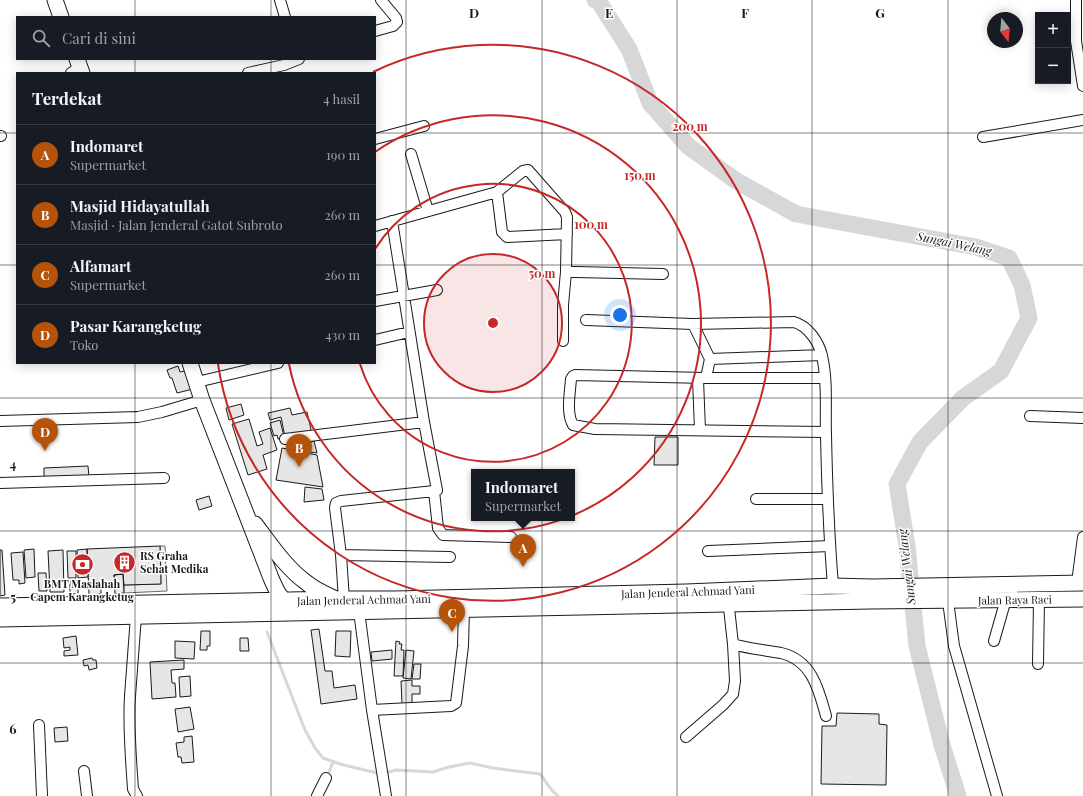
<!DOCTYPE html>
<html lang="id">
<meta charset="utf-8">
<style>
body{margin:0;font-family:"Playfair Display",serif;background:#20242c;color:#f1f3f6}
.controls{position:absolute;right:12px;top:12px;display:grid;overflow:hidden;border-radius:0px;box-shadow:0 2px 10px #0003}
.controls button{width:36px;height:36px;display:grid;place-items:center;padding:0;border:0;border-bottom:1px solid #363941;background:#171b24;color:#f1f3f6;font:20px sans-serif}
.compass{position:absolute;left:987px;top:12px;width:36px;height:36px;border-radius:50%;background:#171b24;box-shadow:0 2px 10px #0003;rotate:164deg}
.you{position:absolute;left:620px;top:315px;width:14px;height:14px;margin:-10px;border:3px solid #fff;border-radius:50%;background:#1a73e8;box-shadow:0 0 0 6px #1a73e833}
.badge{display:grid;place-items:center;width:26px;height:26px;border-radius:50%;background:#b45309;color:#fff;font-size:13px;font-weight:700}
.pin{position:absolute;translate:-50% -33px;filter:drop-shadow(0 1px 2px #0008)}
.pin::after{content:'';position:absolute;top:21px;width:14px;height:12px;background:inherit;clip-path:polygon(0 0,100% 0,50% 100%)}
.popup{position:absolute;left:471px;top:469px;width:104px;height:52px;box-sizing:border-box;display:grid;place-content:center;border-radius:0px;background:#171b24;filter:drop-shadow(0 1px 3px #0005);font-size:13px;white-space:nowrap;color:#9ea1a6}
.popup b{font-size:15px;color:#f1f3f6}
.popup::after{content:'';position:absolute;left:50%;top:100%;margin-left:-8px;border:8px solid transparent;border-top-color:#171b24}
.list{margin:0;padding:0;list-style:none}
h2{display:flex;justify-content:space-between;align-items:center;height:52px;margin:0;padding:0 16px;font-size:17px}
h2 small{font-size:13px;font-weight:400;color:#9ea1a6}
.list li{display:grid;grid-template-columns:26px 1fr auto;gap:12px;align-items:center;box-sizing:border-box;height:60px;padding:0 16px;border-top:1px solid #363941}
.list b{display:block;font-size:15px;white-space:nowrap}
.list p{margin:0;font-size:13px;white-space:nowrap;color:#9ea1a6}
.list em{font-size:13px;font-style:normal;color:#9ea1a6}
.icon{flex:none;width:22px;height:22px;fill:none;stroke:currentColor;stroke-width:2;stroke-linecap:round;stroke-linejoin:round}
.map{position:relative;flex:none;width:1083px;height:796px;overflow:hidden}
.search{position:absolute;background:#171b24;box-shadow:0 2px 10px #0003;left:16px;top:16px;width:360px;height:44px;display:flex;align-items:center;gap:10px;box-sizing:border-box;padding:0 14px;border-radius:0px;color:#9ea1a6;font-size:15px}
.panel{position:absolute;background:#171b24;box-shadow:0 2px 10px #0003;left:16px;top:72px;width:360px;height:292px;border-radius:0px}
.map>svg:first-child{display:block}
.built{fill:#ededed;stroke:#6a6a6a}
.lines{fill:none;stroke-linecap:round;stroke-linejoin:round}
.stream{stroke:#d7d7d7;stroke-width:3}
.river{stroke:#d7d7d7;stroke-width:17}
.building{fill:#e6e6e6;stroke:#1a1a1a}
.minor-casing{stroke:#1a1a1a;stroke-width:12}
.highway-casing{stroke:#1a1a1a;stroke-width:17}
.minor{stroke:#fff;stroke-width:10}
.highway{stroke:#fff;stroke-width:15}
.grid{fill:none;stroke:#1a1a1a;stroke-width:1;stroke-opacity:0.55}
.ring{fill:none;stroke:#c62828;stroke-width:2}
.labels{text-anchor:middle;stroke-width:3;stroke-linejoin:round;paint-order:stroke}
.poi-label{font-size:11px;font-weight:bold;fill:#1a1a1a;stroke:#fff;text-anchor:start}
.street-label{font-size:11px;fill:#1a1a1a;stroke:#fff}
.water-label{font-size:12px;font-style:italic;fill:#1a1a1a;stroke:#fff}
.grid-label{font-size:13px;text-anchor:middle;font-weight:bold;fill:#1a1a1a;stroke:#fff;stroke-width:3;stroke-linejoin:round;paint-order:stroke}
.centre{fill:#c62828;stroke:#fff;stroke-width:2}
.ring-label{font-size:12px;text-anchor:middle;font-weight:bold;fill:#c62828;stroke:#fff;stroke-width:3;stroke-linejoin:round;paint-order:stroke}
</style>
<div class="map">
<svg width="1083" height="796" viewBox="0 0 1083 796">
<rect width="100%" height="100%" fill="#fff"/>
<path class="built" d="M160,546H165L167,591L124,593V585L161,584Z"/>
<g class="lines">
<path class="stream" d="M267,632L305,730L315,748L323,758L340,764L381,774L396,770L433,772L449,767L470,763L493,768L540,774C547,782 549,789 558,796
M327,777L333,762"/>
<path class="river" d="M595,0L599,2L629,49L650,103L688,146L735,180L796,214L976,247L1009,258L1022,285L1029,318L1001,371L963,398L920,442L897,484L907,546L917,646L942,745L958,796"/>
</g>
<path class="building" d="M178,366L180,372L188,370L193,389L177,393L172,378H170L167,370Z
M241,404L244,415L229,420L226,408Z
M290,408L292,415L307,412L312,434L285,437L281,417L270,420L268,413Z
M249,419L257,446L263,444L259,432L270,428L277,450L263,455L267,469L248,475L232,424Z
M280,420L284,437L278,439L277,435L274,436L270,423Z
M655,437H678V465H654Z
M314,441L317,453L291,449Z
M282,448L317,455L323,487L276,480Z
M88,466L89,477L44,479V468Z
M305,487L322,489L324,500L304,502Z
M209,496L212,506L199,510L196,500Z
M160,546L161,584L124,585L123,574L114,575L115,584L101,585V594L89,595L87,549Z
M34,549L35,577L26,578L24,550Z
M87,549L88,577L78,578L77,550Z
M0,550H2L5,595L0,596Z
M63,550L64,592H50L48,551Z
M67,551H76V578H68Z
M23,552L25,583L19,584V580H13L11,553Z
M38,573H46L47,591H39Z
M123,574L124,593L115,594L114,575Z
M70,581H78V593H70Z
M319,629L325,671H332L334,688L355,685L357,699L321,704L311,630Z
M201,631H210V646H207V650H200Z
M336,631H351L350,657L335,656Z
M76,636L78,655L64,656V651L70,650V647L64,648L63,638Z
M240,638H248L249,651H240Z
M175,641L195,642L194,659L175,658Z
M396,641L400,642L399,644H402L401,650H404L403,676H394Z
M392,650V659L372,661L371,652Z
M406,650L414,651L411,679L403,678Z
M92,658L93,660H96L97,668L89,670L88,665L84,666L83,660Z
M184,660V669L171,670L172,683H175L176,697L152,699L150,662Z
M414,664H421L420,679H412Z
M190,676L191,696L180,697L179,677Z
M412,680V686H420V694H412V704H402L401,681Z
M190,707L194,729L178,732L175,709Z
M837,713L879,714V724L887,725L886,785L821,784L822,726H836Z
M67,727L68,741L55,742L54,728Z
M192,736L194,762L182,763L181,757H178L176,743L184,742V737Z"/>
<g class="lines">
<defs>
<path id="minor" d="M280,0L285,17
M1076,0V41L1083,86
M375,31L393,26L397,22L396,18L381,0
M71,73L80,67
M248,73L284,65L299,59
M0,136H1
M983,137L1083,120
M375,139L424,126
M411,154L428,211
M497,192L502,232L507,237L567,234
M375,226L497,192L523,171L528,170L565,212L567,217L566,272H576L663,274
M375,301L437,290
M586,320L693,324L794,322C808,326 819,342 822,356C828,381 825,409 826,434C827,485 829,536 833,586
M693,324L710,359L706,378L575,375L573,376L571,379C570,393 566,413 573,425L595,429L826,432
M375,340L409,332
M563,341V305L566,272
M710,359L822,355
M706,378H825
M698,379L700,430
M197,382L278,363
M1030,416L1083,418
M0,421L138,417L162,412L202,400
M285,439L424,422
M0,483L164,478
M434,491L438,528L443,535L511,537
M756,499H828
M708,551L830,546
M341,555L450,557
M1077,583L1083,537
M344,600L341,555L335,508L336,503L341,501L434,491L437,490L424,422L392,221
M948,601L954,646L997,796
M359,611L372,710L386,796
M136,616C134,643 132,670 130,696C128,727 131,759 133,789L137,796
M994,641L1006,599
M733,644C749,649 765,650 781,653C812,660 819,690 826,716
M1038,664L1039,599
M372,710L451,706L456,703L463,646L464,608
M39,725L42,796
M686,737L723,705L733,694L735,681L733,644L728,599
M84,771L87,796
M317,796L326,778"/>
<path id="highway" d="M55,0L61,17
M77,59L82,73
M190,363L202,400L271,578C276,589 279,598 289,605
M255,524C271,545 286,568 307,583C315,590 325,594 334,598
M0,606L336,599H395L686,592L833,586L872,587L1083,583
M0,619L870,601L1083,599"/>
</defs>
<use href="#minor" class="minor-casing"/>
<use href="#highway" class="highway-casing"/>
<use href="#minor" class="minor"/>
<use href="#highway" class="highway"/>
</g>
<path class="grid" d="M135,0V17M271,0V17M406,0V796M542,0V796M677,0V796M812,0V796M948,0V796M135,59V73M271,59V73M0,133H17M375,133H1083M0,265H17M375,265H1083M135,363V796M271,363V796M0,398H1083M0,531H1083M0,663H1083"/>
<circle cx="493" cy="323" r="69" fill="#c62828" fill-opacity=".12"/>
<g class="ring">
<circle cx="493" cy="323" r="69"/>
<path d="M375 249A139 139 0 1 1 360 364"/>
<path d="M375 152A208 208 0 1 1 289 364"/>
<path d="M373 72A278 278 0 1 1 218 364"/>
</g>
<defs>
<symbol id="building-disc" viewBox="-11 -11 22 22"><circle r="9.5" fill="#c62828" stroke="#fff"/><path d="M-4-6H4V6H1V3H-1V6H-4ZM-2.5-4.3h1.7v1.8h-1.7ZM.8-4.3h1.7v1.8H.8ZM-2.5-1h1.7V.8h-1.7ZM.8-1h1.7V.8H.8Z" fill="#fff"/></symbol>
<symbol id="bank-disc" viewBox="-11 -11 22 22"><circle r="9.5" fill="#c62828" stroke="#fff"/><path d="M-6-4H6V4H-6ZM0-2.3a2.3 2.3 0 1 0 0 4.6a2.3 2.3 0 1 0 0-4.6Z" fill="#fff"/></symbol>
</defs>
<g fill-rule="evenodd">
<use href="#building-disc" x="112" y="550" width="25" height="25"/>
<use href="#bank-disc" x="70" y="552" width="25" height="25"/>
</g>
<g class="labels">
<g class="poi-label">
<text x="140" y="560">RS Graha<tspan x="140" dy="13">Sehat Medika</tspan></text>
<text x="82" y="588" text-anchor="middle">BMT Maslahah<tspan x="82" dy="13">Capem Karangketug</tspan></text>
</g>
<g class="street-label">
<text transform="translate(688 592) rotate(-2)" y="4">Jalan Jenderal Achmad Yani</text>
<text transform="translate(364 600) rotate(-1)" y="4">Jalan Jenderal Achmad Yani</text>
<text transform="translate(1015 600) rotate(-1)" y="4">Jalan Raya Raci</text>
</g>
<g class="water-label">
<text transform="translate(954 244) rotate(12)" y="4">Sungai Welang</text>
<text transform="translate(907 567) rotate(-97)" y="4">Sungai Welang</text>
</g>
</g>
<g class="grid-label">
<text x="474" y="18">D</text>
<text x="609" y="18">E</text>
<text x="745" y="18">F</text>
<text x="880" y="18">G</text>
<text x="13" y="469">4</text>
<text x="13" y="602">5</text>
<text x="13" y="734">6</text>
</g>
<circle cx="493" cy="323" r="6" class="centre"/>
<g class="ring-label">
<text x="690" y="131">200 m</text>
<text x="640" y="180">150 m</text>
<text x="591" y="229">100 m</text>
<text x="542" y="278">50 m</text>
</g>
</svg>
<div class="controls">
<button>+</button>
<button>−</button>
</div>
<svg class="compass" viewBox="-18 -18 36 36"><path d="M0-13l5 13h-10z" fill="#e53935"/><path d="M0 13l5-13h-10z" fill="#9ea1a6"/></svg>
<div class="you"></div>
<div class="pin badge" style="left:523px;top:567px">A</div>
<div class="popup"><b>Indomaret</b>Supermarket</div>
<div class="pin badge" style="left:299px;top:467px">B</div>
<div class="pin badge" style="left:452px;top:632px">C</div>
<div class="pin badge" style="left:45px;top:451px">D</div>
<div class="search"><svg class="icon" aria-label="search" viewBox="0 0 24 24"><circle cx="10" cy="10" r="6"/><path d="M15 15l6 6"/></svg>Cari di sini</div>
<section class="panel">
<h2>Terdekat<small>4 hasil</small></h2>
<ul class="list">
<li><span class="badge">A</span><div><b>Indomaret</b><p>Supermarket</p></div><em>190 m</em></li>
<li><span class="badge">B</span><div><b>Masjid Hidayatullah</b><p>Masjid · Jalan Jenderal Gatot Subroto</p></div><em>260 m</em></li>
<li><span class="badge">C</span><div><b>Alfamart</b><p>Supermarket</p></div><em>260 m</em></li>
<li><span class="badge">D</span><div><b>Pasar Karangketug</b><p>Toko</p></div><em>430 m</em></li>
</ul>
</section>
</div>
